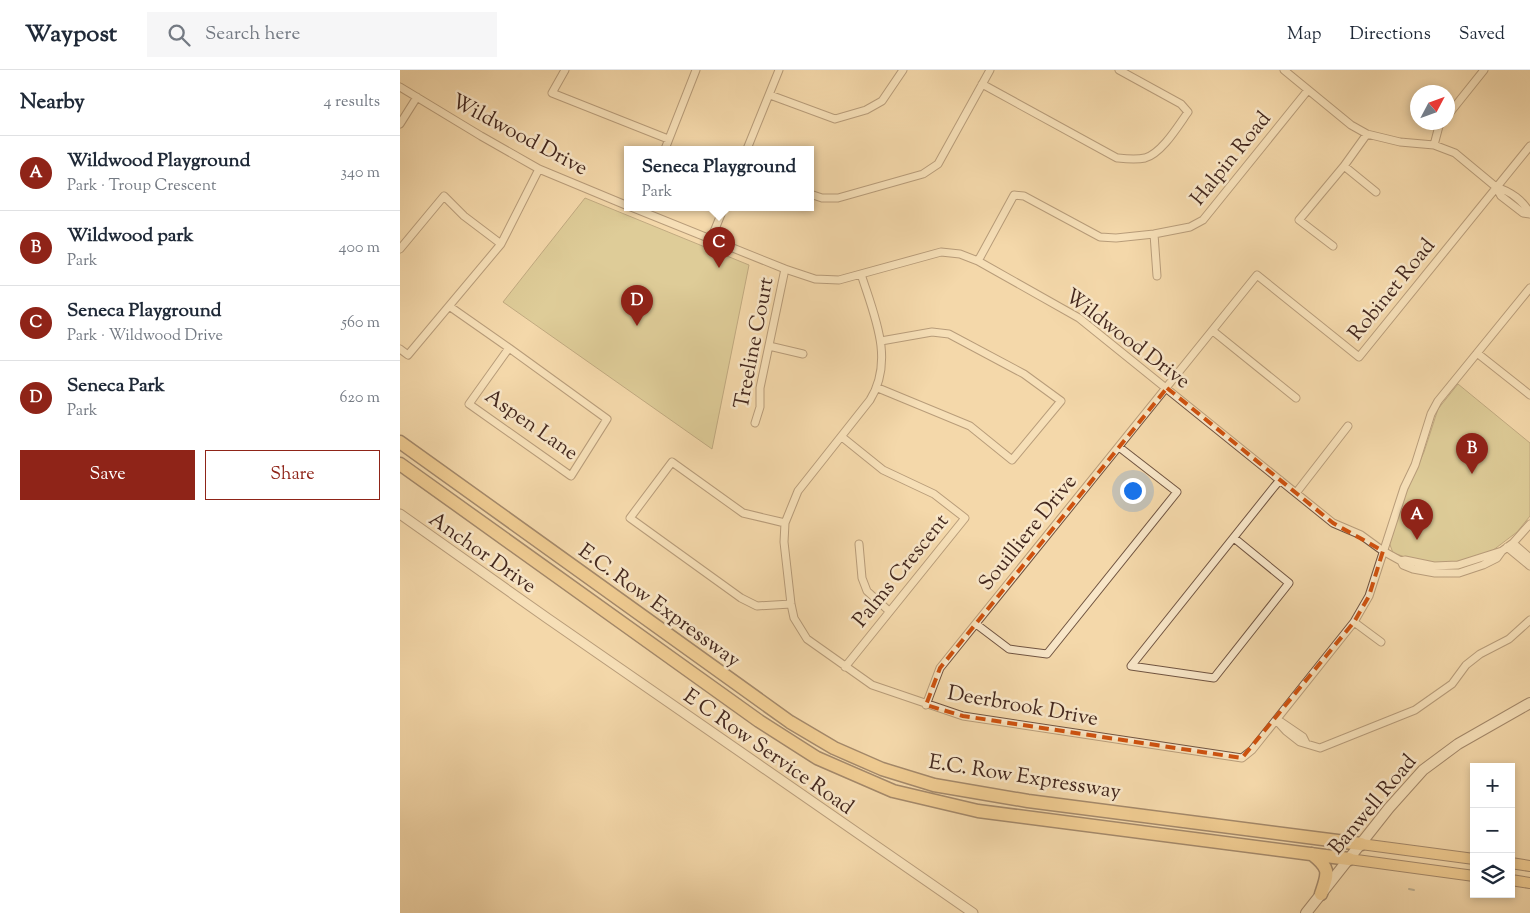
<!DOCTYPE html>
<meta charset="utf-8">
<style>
body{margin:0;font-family:"Sorts Mill Goudy",serif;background:#f6f6f7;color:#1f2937}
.controls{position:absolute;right:15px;bottom:15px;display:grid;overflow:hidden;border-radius:0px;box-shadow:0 2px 8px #0003}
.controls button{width:45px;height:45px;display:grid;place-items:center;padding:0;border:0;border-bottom:1px solid #e0e1e3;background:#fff;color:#1f2937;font:25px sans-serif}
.compass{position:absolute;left:1010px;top:15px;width:45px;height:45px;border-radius:50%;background:#fff;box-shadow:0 2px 8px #0003;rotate:49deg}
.you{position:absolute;left:732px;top:420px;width:18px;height:18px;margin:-12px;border:4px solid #fff;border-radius:50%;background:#1a73e8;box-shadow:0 0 0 8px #1a73e833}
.badge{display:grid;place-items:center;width:32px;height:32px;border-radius:50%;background:#8f2418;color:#fff;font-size:16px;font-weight:700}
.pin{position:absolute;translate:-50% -41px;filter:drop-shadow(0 1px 2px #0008)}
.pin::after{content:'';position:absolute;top:26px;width:18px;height:15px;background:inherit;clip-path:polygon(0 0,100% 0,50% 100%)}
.popup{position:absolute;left:224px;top:76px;width:190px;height:65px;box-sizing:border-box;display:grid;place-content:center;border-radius:0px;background:#fff;filter:drop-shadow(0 1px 4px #0005);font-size:16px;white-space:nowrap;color:#747a83}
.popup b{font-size:19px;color:#1f2937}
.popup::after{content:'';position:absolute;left:50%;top:100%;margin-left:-10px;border:10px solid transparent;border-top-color:#fff}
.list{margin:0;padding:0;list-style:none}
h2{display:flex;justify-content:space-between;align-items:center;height:65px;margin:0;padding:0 20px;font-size:21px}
h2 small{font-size:16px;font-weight:400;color:#747a83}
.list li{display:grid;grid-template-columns:32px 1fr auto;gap:15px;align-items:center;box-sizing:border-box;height:75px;padding:0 20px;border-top:1px solid #e0e1e3}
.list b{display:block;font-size:19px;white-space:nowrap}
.list p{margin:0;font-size:16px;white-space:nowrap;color:#747a83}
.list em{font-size:16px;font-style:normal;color:#747a83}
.actions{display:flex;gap:10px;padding:15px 20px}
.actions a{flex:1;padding:11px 0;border:1px solid #8f2418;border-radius:0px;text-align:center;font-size:18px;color:#8f2418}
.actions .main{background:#8f2418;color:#fff}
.icon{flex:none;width:28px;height:28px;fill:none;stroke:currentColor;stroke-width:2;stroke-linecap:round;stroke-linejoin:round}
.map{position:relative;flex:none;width:1130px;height:843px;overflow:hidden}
header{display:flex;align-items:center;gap:30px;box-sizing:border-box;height:70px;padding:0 25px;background:#fff;border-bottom:1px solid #e0e1e3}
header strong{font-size:24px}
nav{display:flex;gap:28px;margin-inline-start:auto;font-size:18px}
.search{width:350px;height:45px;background:#f6f6f7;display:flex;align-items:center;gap:12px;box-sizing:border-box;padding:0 18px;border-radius:0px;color:#747a83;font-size:19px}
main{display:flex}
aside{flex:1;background:#fff}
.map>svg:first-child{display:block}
.green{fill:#c4bc83;stroke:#847250}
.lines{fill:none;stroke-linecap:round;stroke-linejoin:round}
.stream{stroke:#7b7e77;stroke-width:2}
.minor-casing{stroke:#705441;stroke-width:9}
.tertiary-casing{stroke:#705441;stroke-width:11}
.secondary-casing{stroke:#44281e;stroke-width:12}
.primary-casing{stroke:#44281e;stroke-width:12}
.motorway-casing{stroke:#44281e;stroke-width:15}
.minor{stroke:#f8e6c8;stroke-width:7}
.tertiary{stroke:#f8e6c8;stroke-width:9}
.secondary{stroke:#f8e6c8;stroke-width:10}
.primary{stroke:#eabc75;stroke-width:10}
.motorway{stroke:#eabc75;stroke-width:12}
.marked{fill:none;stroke:#cf520f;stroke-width:4;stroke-dasharray:10 6;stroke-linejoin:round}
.labels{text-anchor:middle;stroke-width:5;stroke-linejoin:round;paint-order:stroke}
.street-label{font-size:21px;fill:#44281e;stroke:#f8e6c8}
</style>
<header>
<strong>Waypost</strong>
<div class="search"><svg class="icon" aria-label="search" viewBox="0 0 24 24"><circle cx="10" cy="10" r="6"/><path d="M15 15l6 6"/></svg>Search here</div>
<nav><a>Map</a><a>Directions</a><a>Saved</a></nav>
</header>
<main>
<aside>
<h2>Nearby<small>4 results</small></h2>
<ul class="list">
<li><span class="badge">A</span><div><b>Wildwood Playground</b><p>Park · Troup Crescent</p></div><em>340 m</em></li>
<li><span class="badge">B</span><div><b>Wildwood park</b><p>Park</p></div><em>400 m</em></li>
<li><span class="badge">C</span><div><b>Seneca Playground</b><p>Park · Wildwood Drive</p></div><em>560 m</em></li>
<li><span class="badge">D</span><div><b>Seneca Park</b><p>Park</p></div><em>620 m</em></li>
</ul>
<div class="actions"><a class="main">Save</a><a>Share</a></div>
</aside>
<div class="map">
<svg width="1130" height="843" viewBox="0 0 1130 843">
<rect width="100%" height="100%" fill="#f4d8aa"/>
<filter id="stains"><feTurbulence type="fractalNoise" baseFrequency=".004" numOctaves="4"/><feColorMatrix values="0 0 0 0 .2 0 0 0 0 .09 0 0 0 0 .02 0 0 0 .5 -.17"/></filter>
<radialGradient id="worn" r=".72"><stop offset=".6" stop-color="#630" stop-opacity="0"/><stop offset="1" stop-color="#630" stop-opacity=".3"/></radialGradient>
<path class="green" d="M185,128L349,195L312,379L103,232Z
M1058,314L1130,373V446L1117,462L1088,484L1054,495L1021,492L993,483L989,472L1005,425L1024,382L1038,339Z"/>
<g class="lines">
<path class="stream" d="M1009,819L1014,820"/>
<defs>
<path id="minor" d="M165,0L152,23L268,69
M884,0L951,55L967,64L1000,72L1034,75L1055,83L1096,117L1101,126L1123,143L1130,144
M582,14L717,88C727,89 736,90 745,88C762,83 778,56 788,42L781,34L719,0
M0,17L81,66L139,99L228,136
M370,25L435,49L466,40L482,31L503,0
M1048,45L1084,0
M0,54L17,27
M1034,75L1039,56L1042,52
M265,79L296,0
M347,79L379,0
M944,96L976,122
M1096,117C1110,121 1124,131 1130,144
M410,124L422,128H438L523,104L538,94L590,0
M231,137L385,199L415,209L439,210L541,182L560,184L578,191L679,248L933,453L961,465L983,481L1001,491L1003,495L1013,499L1035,503H1059L1083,495L1097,488L1102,481L1113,473L1130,454
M754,164L757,206
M311,169L324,137
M933,176L899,150L944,96L967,64
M0,179L44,126L64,146L101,174
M578,191L614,125L624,126L700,167L716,168L754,164L790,157L803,150L908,20
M461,204C474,245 495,290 470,330L398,421L385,453L384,472L391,534L394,548L407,569L472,615L563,646L842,688L852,680L954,552L969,526L1004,418L1015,395L1031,344L1038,331L1130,218
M49,236L109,278L69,334L171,406L207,349L109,278
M813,261L896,328
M369,276L403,284
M0,279L8,285L101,174L139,99
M1077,283L1130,325
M478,318L570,356L612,390L661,331L624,304L549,264L532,262L481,271
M355,353L360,337V318L385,199
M442,367L483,400L534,424L565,448L445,597
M896,423L948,356
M385,453L343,443L272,392L230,448L341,528L357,536L391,534
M834,468L889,513L814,608L731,596L874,417L880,410
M1113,473L1130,488
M459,474L462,508L467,521L489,541
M1107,477L1130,496
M1001,491L1005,490L1034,496L1058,495L1102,481
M954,552L981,572
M576,554L609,579L647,584L777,422L719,377
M526,635L540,598L857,205L959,287L1130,76
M876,650L886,661L900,672L920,678L1015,640L1052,614L1066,595L1080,584L1109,569L1130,550
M881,652L903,667L906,673"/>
<path id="tertiary" d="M0,444L147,548L573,843"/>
<path id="secondary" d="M906,843L989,738L1023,700L1058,674L1130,633"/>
<path id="primary" d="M961,774L1074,789
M949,789L1074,806
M1111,793L1130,796
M1111,810L1130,813"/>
<path id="motorway" d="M0,372L390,652L434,678L482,699L534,715L628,731L961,774
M0,394L359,651L417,688L493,721L578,741L949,789
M912,784C931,799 928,803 921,824"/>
</defs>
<use href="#minor" class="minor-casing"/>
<use href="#tertiary" class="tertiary-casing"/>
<use href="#secondary" class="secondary-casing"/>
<use href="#primary" class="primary-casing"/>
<use href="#motorway" class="motorway-casing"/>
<use href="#minor" class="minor"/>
<use href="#tertiary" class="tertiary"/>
<use href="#secondary" class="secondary"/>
<use href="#primary" class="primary"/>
<use href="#motorway" class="motorway"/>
</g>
<path d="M0 0H1130V843H0ZM767,318L933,453L983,481L969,526L954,552L842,688L563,646L526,635L540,598Z" fill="#f4d8aa" fill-opacity=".55" fill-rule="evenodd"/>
<path class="marked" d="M767,318L933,453L983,481L969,526L954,552L842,688L563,646L526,635L540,598Z"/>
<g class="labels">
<g class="street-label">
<text transform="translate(120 64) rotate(28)" y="7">Wildwood Drive</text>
<text transform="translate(830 88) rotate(-51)" y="7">Halpin Road</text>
<text transform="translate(991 219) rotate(-51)" y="7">Robinet Road</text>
<text transform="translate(728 268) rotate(37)" y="7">Wildwood Drive</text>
<text transform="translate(353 273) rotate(-79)" y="7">Treeline Court</text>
<text transform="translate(132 354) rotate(35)" y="7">Aspen Lane</text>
<text transform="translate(627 462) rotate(-51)" y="7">Souilliere Drive</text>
<text transform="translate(83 482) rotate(35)" y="7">Anchor Drive</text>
<text transform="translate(500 500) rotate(-51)" y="7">Palms Crescent</text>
<text transform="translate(260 535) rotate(36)" y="7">E.C. Row Expressway</text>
<text transform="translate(623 635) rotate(10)" y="7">Deerbrook Drive</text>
<text transform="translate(369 681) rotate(35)" y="7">E C Row Service Road</text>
<text transform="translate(625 706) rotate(9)" y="7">E.C. Row Expressway</text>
<text transform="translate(972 734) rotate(-50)" y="7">Banwell Road</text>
</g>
</g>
<rect width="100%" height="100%" filter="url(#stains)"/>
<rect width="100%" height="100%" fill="url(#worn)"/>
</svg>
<div class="controls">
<button>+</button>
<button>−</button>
<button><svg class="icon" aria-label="layers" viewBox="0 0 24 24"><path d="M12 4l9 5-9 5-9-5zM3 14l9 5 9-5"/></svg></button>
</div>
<svg class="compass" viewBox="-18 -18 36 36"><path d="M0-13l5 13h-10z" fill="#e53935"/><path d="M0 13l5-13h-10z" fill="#747a83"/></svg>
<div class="you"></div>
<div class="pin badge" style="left:1017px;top:470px">A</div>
<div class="pin badge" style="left:1072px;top:404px">B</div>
<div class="pin badge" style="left:319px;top:198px">C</div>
<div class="popup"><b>Seneca Playground</b>Park</div>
<div class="pin badge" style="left:237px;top:256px">D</div>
</div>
</main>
